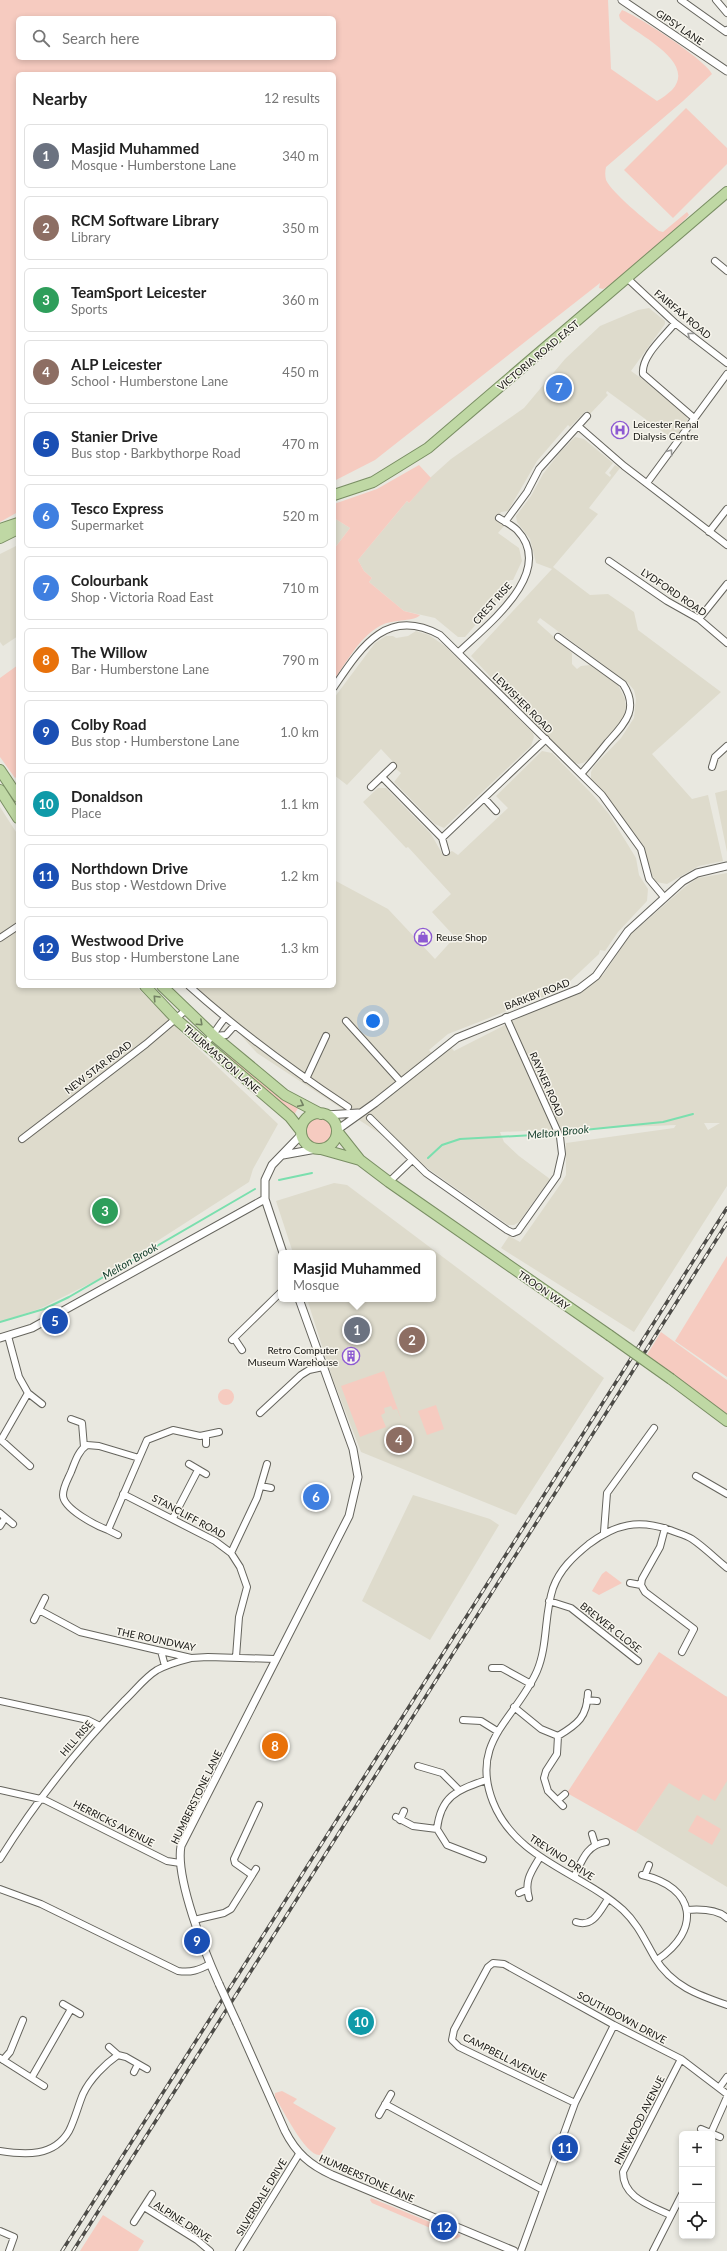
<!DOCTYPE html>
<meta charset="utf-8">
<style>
body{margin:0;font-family:Lato,sans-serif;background:#f2f2f2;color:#222}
.controls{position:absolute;right:12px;bottom:12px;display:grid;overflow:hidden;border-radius:6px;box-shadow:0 2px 6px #0003}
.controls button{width:36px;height:36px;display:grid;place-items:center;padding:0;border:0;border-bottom:1px solid #e0e0e0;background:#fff;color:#222;font:20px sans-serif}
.you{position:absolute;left:373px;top:1021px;width:14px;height:14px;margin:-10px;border:3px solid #fff;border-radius:50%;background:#1a73e8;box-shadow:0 0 0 6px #1a73e833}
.badge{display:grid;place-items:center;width:26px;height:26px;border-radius:50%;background:#8d5ad2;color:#fff;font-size:13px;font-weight:700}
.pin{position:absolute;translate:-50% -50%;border:2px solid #fff;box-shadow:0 1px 4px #0006}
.popup{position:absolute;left:278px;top:1250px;width:158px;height:52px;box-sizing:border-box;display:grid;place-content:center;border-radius:6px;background:#fff;filter:drop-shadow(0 1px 3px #0005);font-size:13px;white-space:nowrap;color:#767676}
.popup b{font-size:15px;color:#222}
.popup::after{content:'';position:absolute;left:50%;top:100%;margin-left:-8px;border:8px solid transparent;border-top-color:#fff}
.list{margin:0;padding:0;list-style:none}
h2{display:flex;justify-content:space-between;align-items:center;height:52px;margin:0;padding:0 16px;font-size:17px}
h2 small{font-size:13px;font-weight:400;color:#767676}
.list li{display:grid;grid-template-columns:26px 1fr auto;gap:12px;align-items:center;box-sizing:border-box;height:64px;margin:0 8px 8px;padding:0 8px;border:1px solid #e0e0e0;border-radius:6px}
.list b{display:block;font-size:15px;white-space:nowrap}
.list p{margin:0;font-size:13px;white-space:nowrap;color:#767676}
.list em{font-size:13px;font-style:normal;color:#767676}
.icon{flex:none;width:22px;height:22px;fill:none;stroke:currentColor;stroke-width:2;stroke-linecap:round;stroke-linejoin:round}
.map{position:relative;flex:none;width:727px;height:2251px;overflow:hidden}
.search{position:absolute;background:#fff;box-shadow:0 2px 6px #0003;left:16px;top:16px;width:320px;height:44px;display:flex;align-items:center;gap:10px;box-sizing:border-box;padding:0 14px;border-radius:6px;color:#767676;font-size:15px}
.panel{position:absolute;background:#fff;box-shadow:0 2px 6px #0003;left:16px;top:72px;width:320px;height:916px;border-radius:6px}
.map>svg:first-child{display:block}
.built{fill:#dedbcc;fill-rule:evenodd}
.green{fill:#f6cbc0;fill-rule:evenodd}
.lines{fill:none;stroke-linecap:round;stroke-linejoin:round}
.stream{stroke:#7adfae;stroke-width:2}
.minor-casing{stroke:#65645d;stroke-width:8}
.tertiary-casing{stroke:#65645d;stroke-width:9}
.trunk-casing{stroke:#798e63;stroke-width:12}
.minor{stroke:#fff;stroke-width:6}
.tertiary{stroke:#fff;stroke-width:7}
.trunk{stroke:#bfd8a4;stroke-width:10}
.rail-casing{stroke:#4c4b47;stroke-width:3.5}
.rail{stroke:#f7f5ed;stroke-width:2;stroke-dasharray:6;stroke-linecap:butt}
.tertiary-bridge-casing{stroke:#65645d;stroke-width:9;stroke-linecap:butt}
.trunk-bridge-casing{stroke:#798e63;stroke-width:12;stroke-linecap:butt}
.tertiary-bridge{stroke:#fff;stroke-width:7}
.trunk-bridge{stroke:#bfd8a4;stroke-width:10}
.oneway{stroke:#969695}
.oneway2{stroke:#738163}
.labels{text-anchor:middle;stroke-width:3;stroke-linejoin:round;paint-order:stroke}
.street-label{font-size:10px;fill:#161613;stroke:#f7f5ed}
.poi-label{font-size:10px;fill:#161613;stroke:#f7f5ed;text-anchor:start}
.water-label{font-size:11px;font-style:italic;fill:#0e3a27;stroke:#f7f5ed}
</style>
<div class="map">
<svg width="727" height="2251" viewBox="0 0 727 2251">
<rect width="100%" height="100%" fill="#e9e8e0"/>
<path class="built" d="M649,308L665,321V324L631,371L669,398L687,417L688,421L674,440L607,391L606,393L608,395L590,414L586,411L570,427L568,425L537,461L508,511L501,512L496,520L504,526L498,533L519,548L522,561L513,580H510L504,587L505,591L465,637H458L435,618L404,611L369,582L372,578L364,571L358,560L407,501L409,503L431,477L451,459L524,408L565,359L600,326L638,310Z
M575,437L584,439L613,463L605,473L610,477L611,475L609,473L615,465L620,468L589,508L598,514L553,567L590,595L608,594L634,612L638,630L721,692L652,754L692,799L708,795L723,861L699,866L667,884L656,882L652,875L643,845L602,790L591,779V772L594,766L621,738L634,718L636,699L634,690L628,683L540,618L537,622L572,653V664L577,669L581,666L590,665L618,685L625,699L626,707L624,718L589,759L583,763L578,764L573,762L520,708L471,656L552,569L536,563L530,539L517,522L516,516L531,496L543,474L560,452Z
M334,518L350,528L334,549Z
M18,545V636L3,646L0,642V554Z
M416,631L429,635L445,646L533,733L534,737L531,746L444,828L435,824L394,782L401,773L396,769L397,766L381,749L347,785L334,775V698L375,643L386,636H393L396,638L408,636Z
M542,751L552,753L592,794L609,814L636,858L639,875L648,889L647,901L618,932L605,951L600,950L599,954L565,986L548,995L448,1034L429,1050L435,1057L450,1046L454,1051L603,975L630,935L686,886L698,878L727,873V1186L634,1332L501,1248L509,1236L520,1242L562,1182L566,1175V1143L674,1128L676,1125L500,1132L504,1142L519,1156L550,1179L519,1222L514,1225H508L420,1163L414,1156L257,1053L196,986H334V880L388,909L435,959L455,937L432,912L451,894L408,847L406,848L363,802L378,788H386L431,834L443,855L452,851L458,855L508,808L496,796ZM704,1123H720L708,1130Z
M727,790V852L715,793Z
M0,807L18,835V986H136L184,1035L278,1124L253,1169L249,1182L95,1281L39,1309L0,1322Z
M334,1183L347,1185L604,1378L516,1515L361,1452L332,1377L307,1299H433V1253H293L276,1201Z
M413,1495L490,1519L499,1525L430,1640L362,1601Z
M726,1696L727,1697V1887L636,1832Z"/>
<path class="green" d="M0,0H608L611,69L657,101C663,98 667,94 672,90C698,62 636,34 620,19L619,15L622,10C638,16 706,60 712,74L683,101L606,167C605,171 605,176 606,180C612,193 647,221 659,231L663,232L687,212L689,215L669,236L613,284L603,289L599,288L600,283L375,460L334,481V74H18V512L0,522ZM18,18H334V58H18Z
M686,108L727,148V164L673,218L624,170Z
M419,465L431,478L409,503L407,501L358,560L364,571L372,578L369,582L404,611L420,615C416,621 393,620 384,624C361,634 348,660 334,680V549L350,528L334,518V504L377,489Z
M18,665V776L15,778L0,757V678Z
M222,1047L285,1101L298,1108L293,1117L227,1058Z
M306 1131a13 13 0 1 1 26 0a13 13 0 1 1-26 0Z
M727,1256V1377L675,1341Z
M661,1332L727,1380V1419L645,1358Z
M384,1371L402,1421L397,1409L393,1410L391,1406L384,1408L385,1413L381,1415L386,1427L360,1437L341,1386Z
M218 1397a8 8 0 1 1 16 0a8 8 0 1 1-16 0Z
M436,1405L444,1429L427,1435L418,1411Z
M606,1571L622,1583L599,1595L592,1591L602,1574Z
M659,1652L727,1697V1781L715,1801L703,1794L699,1801L669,1783L636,1832L567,1793Z
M697,1815L721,1829L712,1845L688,1831Z
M282,2091L297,2099L293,2103L336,2128L320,2155C306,2157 282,2108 275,2097V2093Z
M371,2198L457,2233L461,2236L456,2239L372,2203L370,2200Z
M103,2215L144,2241L138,2251H80Z"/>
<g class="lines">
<path class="stream" d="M428,1158L442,1145L460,1139L534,1135L663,1122L693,1114
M279,1180L312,1173
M0,1322L44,1309L69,1297L255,1189"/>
<defs>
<path id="minor" d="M681,0L726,32L727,30
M716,0L727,13
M715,261L727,271
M628,279L675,323L727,363
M675,323C664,337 641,356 643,374L694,418
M578,426L624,466L727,545
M647,483L727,374
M505,522L527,492L539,469L587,416
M709,532L727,509
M609,561L667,601L699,619L727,643
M699,619L727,584
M558,637L623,684C640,710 624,724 607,743C599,753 590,764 581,774
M459,652C487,625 557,572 517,530C512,525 505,522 499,518
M334,687C361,647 387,606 440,635L602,795L641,849L649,879L664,897
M712,767L715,757L727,746
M382,777L442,838L546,739
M371,787L393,766
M485,799L496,811
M442,838L446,852
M0,938L18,926
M189,986C239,1031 292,1070 348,1107
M346,1021L401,1082
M214,1036L226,1035L234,1026
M204,1045C213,1037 217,1027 225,1018
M306,1079L326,1036
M370,1118L426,1173L507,1230L513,1233L518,1231L557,1176L562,1154L560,1137L506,1017
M22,1139L146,1044L186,1010
M389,1182L412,1160
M8,1336L19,1377L28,1393L1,1440L30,1466
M234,1338L242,1350
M232,1340L281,1292
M28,1393L42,1404
M260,1413L301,1375L309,1370L323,1367
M71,1419L82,1423L84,1447
M206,1436V1444
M139,1458L99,1446L87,1445C78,1451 75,1462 71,1472C68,1479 63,1487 63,1495C63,1509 97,1526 108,1530L147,1440L173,1430L200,1436L219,1432
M189,1464L206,1474
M696,1476L727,1494
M261,1486L271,1488
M123,1494L215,1541L231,1553L240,1567L247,1587L239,1617L236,1657
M0,1513L13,1524
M173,1518L198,1470
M0,1526L5,1518
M665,1528L660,1547L642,1579L641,1585L645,1592L694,1629L682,1652
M108,1530L118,1535
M604,1532L607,1493L654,1428
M231,1553L257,1498L267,1464
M727,1568C716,1559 704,1547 692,1539C686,1535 677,1533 670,1530C638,1519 616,1524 589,1544C573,1557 560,1569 553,1588C544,1615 548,1645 537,1671C516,1719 469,1741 493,1802C516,1860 581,1872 623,1910C638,1924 645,1941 655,1958C672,1986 698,1995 727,2005
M630,1583L641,1585
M549,1601L571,1608L638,1661
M39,1610L80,1632L191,1658L208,1657L275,1659
M34,1620L45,1598
M161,1651L165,1666
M492,1668H502L531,1684
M587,1700L597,1701
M0,1701L88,1720L100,1726
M514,1707L541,1729L558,1736
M463,1720L481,1721L497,1731
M418,1766L442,1773L459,1790
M0,1790L45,1800L167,1861L180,1863
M558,1800L565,1794
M563,1806L548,1791L544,1778L546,1771L557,1754L558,1736C578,1724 587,1717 588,1693
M396,1817L413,1826L437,1829
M400,1820L404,1811
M592,1834L595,1844
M0,1859C36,1801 76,1750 124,1701C135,1691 144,1678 157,1670C168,1664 179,1661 191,1658
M483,1859L447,1845L437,1829C441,1795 458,1790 486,1780
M252,1875L235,1863L234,1859L259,1805
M642,1875C696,1887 702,1930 657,1960
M645,1875L649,1865
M574,1877C582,1861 586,1845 606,1842
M0,1889L41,1904L178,1971C191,1973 199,1970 210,1964
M519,1893L526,1890
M529,1898C524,1881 531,1872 540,1857
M687,1910C700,1909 717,1909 727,1918
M194,1920L224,1913L231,1909L256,1869
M576,1922C593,1928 600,1911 608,1899
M63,2004L80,2014
M109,2047L118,2055
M0,2058L44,2086
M3,2060L10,2052L23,2020
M134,2072L138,2064
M32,2077L71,2009
M719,2088L727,2077
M575,2103L459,2047L452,2040L454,2030L488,1967L493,1963L504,1964L614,2025L681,2059L727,2094
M385,2104L543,2190
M379,2115L391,2094
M701,2129L720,2137
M711,2133L727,2097
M0,2151C25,2155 54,2157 69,2131C75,2119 78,2106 83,2094C90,2079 105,2064 118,2055L126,2057L147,2069
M144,2207L197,2240L210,2251
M670,2215C650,2205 623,2198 623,2172L681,2059
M134,2222L152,2194
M0,2231L14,2237L9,2251
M239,2251L299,2154
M521,2251L575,2103L614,2025
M653,2251L682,2194"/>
<path id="tertiary" d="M622,0L727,71
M326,1115L358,1113
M337,1130L375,1103L457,1038L579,989L596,976L628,931L683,881L697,873L727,866
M283,1155L316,1149
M283,1253L265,1199V1180L272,1165L302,1134
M0,1338L32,1328L265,1199
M219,1984C205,1953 175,1878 181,1846L349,1516L358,1477L353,1449L299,1299
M237,2023L285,2131C296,2153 310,2165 332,2175L514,2251"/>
<path id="trunk" d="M334,495L373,482L428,448L727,192
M0,529L18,523
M0,538L18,529
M0,770L18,797
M0,790L18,818
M145,986L177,1020L290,1117L301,1131
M162,986L214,1036L285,1095L321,1114
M301 1131a18 18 0 1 1 36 0a18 18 0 1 1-36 0Z
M337,1131L360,1160L389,1182L609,1335
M321,1149L360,1160
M671,1379L727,1421"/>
</defs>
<use href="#minor" class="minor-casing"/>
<use href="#tertiary" class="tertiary-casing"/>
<use href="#trunk" class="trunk-casing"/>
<use href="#minor" class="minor"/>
<use href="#tertiary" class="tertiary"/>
<use href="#trunk" class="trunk"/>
<defs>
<path id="rail" d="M62,2251L727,1208
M73,2251L727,1223"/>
</defs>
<use href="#rail" class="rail-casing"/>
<use href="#rail" class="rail"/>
<defs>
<path id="tertiary-bridge" d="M219,1984L237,2023"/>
<path id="trunk-bridge" d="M609,1335L671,1379"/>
</defs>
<use href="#tertiary-bridge" class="tertiary-bridge-casing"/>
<use href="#trunk-bridge" class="trunk-bridge-casing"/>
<use href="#tertiary-bridge" class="tertiary-bridge"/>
<use href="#trunk-bridge" class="trunk-bridge"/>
</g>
<defs><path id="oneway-chevron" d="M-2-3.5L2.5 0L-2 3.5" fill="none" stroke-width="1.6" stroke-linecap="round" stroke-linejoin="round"/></defs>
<g class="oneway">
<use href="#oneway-chevron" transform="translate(690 335) rotate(-143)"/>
<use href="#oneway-chevron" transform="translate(670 452) rotate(-54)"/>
</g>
<g class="oneway2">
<use href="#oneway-chevron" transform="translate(156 998) rotate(-133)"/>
<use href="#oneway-chevron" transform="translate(200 1023) rotate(43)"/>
<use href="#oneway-chevron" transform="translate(301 1104) rotate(26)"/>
</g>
<defs>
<symbol id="hospital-ring" viewBox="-11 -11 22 22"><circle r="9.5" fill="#f7f5ed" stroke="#8d5ad2" stroke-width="1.5"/><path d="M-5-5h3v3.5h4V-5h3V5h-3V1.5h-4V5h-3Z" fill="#8d5ad2"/></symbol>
<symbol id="shop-ring" viewBox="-11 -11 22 22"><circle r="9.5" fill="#f7f5ed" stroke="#8d5ad2" stroke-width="1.5"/><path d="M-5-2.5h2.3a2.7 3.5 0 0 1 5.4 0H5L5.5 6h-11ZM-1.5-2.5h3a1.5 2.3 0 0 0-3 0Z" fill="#8d5ad2"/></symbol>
<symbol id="building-ring" viewBox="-11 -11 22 22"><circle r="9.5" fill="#f7f5ed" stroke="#8d5ad2" stroke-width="1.5"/><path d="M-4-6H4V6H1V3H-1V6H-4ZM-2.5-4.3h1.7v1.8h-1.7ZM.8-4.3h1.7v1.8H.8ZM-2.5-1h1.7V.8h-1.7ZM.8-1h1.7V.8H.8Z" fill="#8d5ad2"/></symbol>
</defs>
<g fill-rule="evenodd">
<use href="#hospital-ring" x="610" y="420" width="20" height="20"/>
<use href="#shop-ring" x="413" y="927" width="20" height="20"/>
<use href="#building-ring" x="341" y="1346" width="20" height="20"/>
</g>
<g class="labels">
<g class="street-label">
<text transform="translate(680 27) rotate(34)" y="4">GIPSY LANE</text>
<text transform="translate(683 314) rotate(40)" y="4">FAIRFAX ROAD</text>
<text transform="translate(538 355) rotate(-40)" y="4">VICTORIA ROAD EAST</text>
<text transform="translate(674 592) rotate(34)" y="4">LYDFORD ROAD</text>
<text transform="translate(492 603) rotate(-48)" y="4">CREST RISE</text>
<text transform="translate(523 703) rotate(45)" y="4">LEWISHER ROAD</text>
<text transform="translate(537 994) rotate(-21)" y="4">BARKBY ROAD</text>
<text transform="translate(222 1059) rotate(41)" y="4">THURMASTON LANE</text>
<text transform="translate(98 1067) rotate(-37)" y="4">NEW STAR ROAD</text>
<text transform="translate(547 1084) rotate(66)" y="4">RAYNER ROAD</text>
<text transform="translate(544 1290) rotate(35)" y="4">TROON WAY</text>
<text transform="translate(189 1516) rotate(28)" y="4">STANCLIFF ROAD</text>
<text transform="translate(611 1627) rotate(38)" y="4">BREWER CLOSE</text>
<text transform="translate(156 1639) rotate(12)" y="4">THE ROUNDWAY</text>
<text transform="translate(76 1738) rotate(-49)" y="4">HILL RISE</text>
<text transform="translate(196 1797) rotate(-64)" y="4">HUMBERSTONE LANE</text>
<text transform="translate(114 1823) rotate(27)" y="4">HERRICKS AVENUE</text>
<text transform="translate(562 1857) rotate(33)" y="4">TREVINO DRIVE</text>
<text transform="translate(622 2017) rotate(28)" y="4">SOUTHDOWN DRIVE</text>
<text transform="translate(505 2057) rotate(27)" y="4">CAMPBELL AVENUE</text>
<text transform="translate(639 2120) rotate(-63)" y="4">PINEWOOD AVENUE</text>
<text transform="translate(367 2178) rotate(24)" y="4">HUMBERSTONE LANE</text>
<text transform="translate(261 2197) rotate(-59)" y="4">SILVERDALE DRIVE</text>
<text transform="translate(183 2221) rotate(33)" y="4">ALPINE DRIVE</text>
</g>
<g class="poi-label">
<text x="633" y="428">Leicester Renal<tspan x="633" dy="12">Dialysis Centre</tspan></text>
<text x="436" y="941">Reuse Shop</text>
<text x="338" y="1354" text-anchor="end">Retro Computer<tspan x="338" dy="12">Museum Warehouse</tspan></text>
</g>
<g class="water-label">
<text transform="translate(558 1132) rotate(-6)" y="4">Melton Brook</text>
<text transform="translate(130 1261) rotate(-30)" y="4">Melton Brook</text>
</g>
</g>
</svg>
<div class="controls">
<button>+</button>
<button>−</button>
<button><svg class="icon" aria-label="locate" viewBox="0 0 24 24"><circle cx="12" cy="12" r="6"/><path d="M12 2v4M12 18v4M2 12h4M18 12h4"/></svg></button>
</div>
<div class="you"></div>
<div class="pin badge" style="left:357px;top:1330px;background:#6b7280">1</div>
<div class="popup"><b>Masjid Muhammed</b>Mosque</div>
<div class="pin badge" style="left:412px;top:1340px;background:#8d6e63">2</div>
<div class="pin badge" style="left:105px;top:1211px;background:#2e9e5b">3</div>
<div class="pin badge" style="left:399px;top:1440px;background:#8d6e63">4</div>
<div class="pin badge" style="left:55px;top:1321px;background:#1a4fb4">5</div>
<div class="pin badge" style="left:316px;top:1497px;background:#3f7fe0">6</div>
<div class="pin badge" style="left:559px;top:388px;background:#3f7fe0">7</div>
<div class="pin badge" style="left:275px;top:1746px;background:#e8710a">8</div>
<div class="pin badge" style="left:197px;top:1941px;background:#1a4fb4">9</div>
<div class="pin badge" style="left:361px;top:2022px;background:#0f9aa8">10</div>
<div class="pin badge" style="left:565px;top:2148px;background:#1a4fb4">11</div>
<div class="pin badge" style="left:444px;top:2227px;background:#1a4fb4">12</div>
<div class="search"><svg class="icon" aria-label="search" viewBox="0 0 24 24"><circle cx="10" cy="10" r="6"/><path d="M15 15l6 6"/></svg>Search here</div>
<section class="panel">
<h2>Nearby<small>12 results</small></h2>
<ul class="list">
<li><span class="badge" style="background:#6b7280">1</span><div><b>Masjid Muhammed</b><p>Mosque · Humberstone Lane</p></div><em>340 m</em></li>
<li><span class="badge" style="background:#8d6e63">2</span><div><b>RCM Software Library</b><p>Library</p></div><em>350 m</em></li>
<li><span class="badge" style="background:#2e9e5b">3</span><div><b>TeamSport Leicester</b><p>Sports</p></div><em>360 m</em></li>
<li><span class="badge" style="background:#8d6e63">4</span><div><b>ALP Leicester</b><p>School · Humberstone Lane</p></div><em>450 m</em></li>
<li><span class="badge" style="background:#1a4fb4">5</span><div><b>Stanier Drive</b><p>Bus stop · Barkbythorpe Road</p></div><em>470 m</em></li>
<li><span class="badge" style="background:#3f7fe0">6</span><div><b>Tesco Express</b><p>Supermarket</p></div><em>520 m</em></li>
<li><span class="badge" style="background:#3f7fe0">7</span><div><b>Colourbank</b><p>Shop · Victoria Road East</p></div><em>710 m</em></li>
<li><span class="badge" style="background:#e8710a">8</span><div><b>The Willow</b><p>Bar · Humberstone Lane</p></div><em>790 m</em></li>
<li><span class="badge" style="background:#1a4fb4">9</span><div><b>Colby Road</b><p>Bus stop · Humberstone Lane</p></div><em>1.0 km</em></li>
<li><span class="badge" style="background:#0f9aa8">10</span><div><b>Donaldson</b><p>Place</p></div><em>1.1 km</em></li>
<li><span class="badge" style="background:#1a4fb4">11</span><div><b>Northdown Drive</b><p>Bus stop · Westdown Drive</p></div><em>1.2 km</em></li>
<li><span class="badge" style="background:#1a4fb4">12</span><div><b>Westwood Drive</b><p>Bus stop · Humberstone Lane</p></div><em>1.3 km</em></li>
</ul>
</section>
</div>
